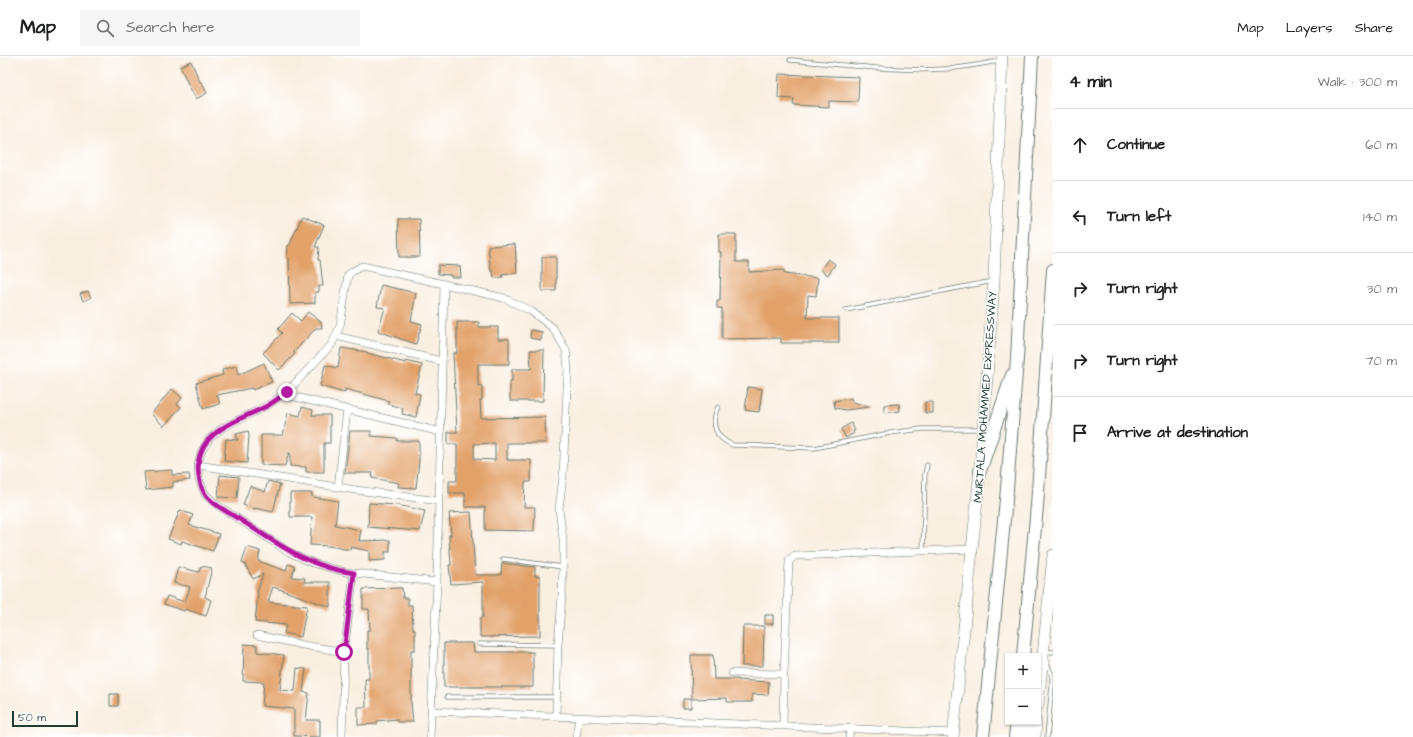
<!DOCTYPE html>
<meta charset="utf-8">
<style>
body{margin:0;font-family:"Architects Daughter",sans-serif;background:#f6f6f6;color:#202124}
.controls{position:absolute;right:12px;bottom:12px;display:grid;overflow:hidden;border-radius:0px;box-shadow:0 1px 3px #0004}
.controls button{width:36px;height:36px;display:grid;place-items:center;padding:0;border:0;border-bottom:1px solid #e0e0e0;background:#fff;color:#202124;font:20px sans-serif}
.scale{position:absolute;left:12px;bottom:10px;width:66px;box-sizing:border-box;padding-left:4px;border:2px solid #1f3d34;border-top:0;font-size:11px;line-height:14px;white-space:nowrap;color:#1f3d34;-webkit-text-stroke:3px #fff;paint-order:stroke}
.stop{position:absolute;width:12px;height:12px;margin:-9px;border:3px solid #b5179e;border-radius:50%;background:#fff}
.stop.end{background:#b5179e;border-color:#fff;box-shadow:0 1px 4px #0008}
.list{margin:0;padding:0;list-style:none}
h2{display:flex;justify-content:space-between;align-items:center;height:52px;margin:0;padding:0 16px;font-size:17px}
h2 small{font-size:13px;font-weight:400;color:#757577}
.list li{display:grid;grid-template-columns:26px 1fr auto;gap:12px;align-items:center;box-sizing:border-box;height:72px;padding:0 16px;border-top:1px solid #e0e0e0}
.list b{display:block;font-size:15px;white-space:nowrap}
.list em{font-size:13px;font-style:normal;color:#757577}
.icon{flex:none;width:22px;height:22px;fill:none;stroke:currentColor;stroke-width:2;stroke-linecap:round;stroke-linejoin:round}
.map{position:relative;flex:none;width:1053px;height:681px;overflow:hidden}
header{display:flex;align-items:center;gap:24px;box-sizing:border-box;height:56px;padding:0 20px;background:#fff;border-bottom:1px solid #e0e0e0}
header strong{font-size:19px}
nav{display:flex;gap:22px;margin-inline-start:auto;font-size:14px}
.search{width:280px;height:36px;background:#f6f6f6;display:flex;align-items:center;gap:10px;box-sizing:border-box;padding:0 14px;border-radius:0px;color:#757577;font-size:15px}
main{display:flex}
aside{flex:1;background:#fff}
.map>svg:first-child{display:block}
.building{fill:#e2a169;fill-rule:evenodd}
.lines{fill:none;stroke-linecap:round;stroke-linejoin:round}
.service-casing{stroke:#6b7b71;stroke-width:5}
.minor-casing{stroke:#6b7b71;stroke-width:8}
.trunk-casing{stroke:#6b7b71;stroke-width:12}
.motorway-casing{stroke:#6b7b71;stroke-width:14}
.service{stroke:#fff;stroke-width:3.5}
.minor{stroke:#fff;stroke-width:7}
.trunk{stroke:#fff;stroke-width:11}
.motorway{stroke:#fff;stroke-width:12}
.route{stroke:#b5179e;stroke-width:5}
.labels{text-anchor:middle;stroke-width:3;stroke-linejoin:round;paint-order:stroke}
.street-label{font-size:12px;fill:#1f3d34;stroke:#fff}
</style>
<header>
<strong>Map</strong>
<div class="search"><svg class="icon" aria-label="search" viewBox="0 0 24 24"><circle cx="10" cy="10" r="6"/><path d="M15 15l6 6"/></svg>Search here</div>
<nav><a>Map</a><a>Layers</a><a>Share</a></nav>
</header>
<main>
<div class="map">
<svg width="1053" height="681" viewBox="0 0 1053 681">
<rect width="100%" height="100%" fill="#fff"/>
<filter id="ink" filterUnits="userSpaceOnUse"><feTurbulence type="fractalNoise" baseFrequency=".025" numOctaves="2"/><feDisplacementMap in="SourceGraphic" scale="8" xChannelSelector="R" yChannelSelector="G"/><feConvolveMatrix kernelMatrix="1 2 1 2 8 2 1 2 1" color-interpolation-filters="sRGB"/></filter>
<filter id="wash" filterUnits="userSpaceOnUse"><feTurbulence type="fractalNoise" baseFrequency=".012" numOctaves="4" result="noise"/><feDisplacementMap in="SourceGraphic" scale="16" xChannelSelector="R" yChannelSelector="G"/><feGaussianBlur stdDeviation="0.9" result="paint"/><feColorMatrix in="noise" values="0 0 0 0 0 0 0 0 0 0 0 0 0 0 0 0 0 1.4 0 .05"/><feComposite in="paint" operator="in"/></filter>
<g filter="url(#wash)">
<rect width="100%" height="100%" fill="#f9efe1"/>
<g id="blocks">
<path class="building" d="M191,5L200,26H201L207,37L196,43L189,30L180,10Z
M779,18L859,21L858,46L829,45V51L793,49L794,43L778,42Z
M302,160L324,169L315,191H319L318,204H320L323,230H319V236H315V247L290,248L289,202H287L288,189L289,190Z
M398,163H419L420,201H399Z
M719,178H736V206H749V216L784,214V218L818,222L816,240L808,239L807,262H839V287H781V282L722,283V252H717V245H720L721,196H719Z
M515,188L517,217L502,219L503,221L494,222L493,215H491L488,190Z
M542,201H556V235H542Z
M828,203L835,208L828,219L821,214Z
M438,209L460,210L461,221H451V219L438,218Z
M381,229L416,237L411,265L422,268L416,288L378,275L385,252L377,251Z
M88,235L91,242L83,245L80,238Z
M308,256L321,266L322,272H316L294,296L295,298L279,314L263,297L282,277L278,273L292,257L301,265Z
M457,266H479V271H498V283H509V308H478V329L482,330V344H480L481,362L545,361L546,387H507V404H531V426H525L524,451H535L534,475L485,474V451H465V437H449V425H457V388H448V376H457L453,297H457ZM495,387V404L474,403V388Z
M531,274L542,276L541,284L530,282Z
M341,292L367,296V297L406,307V305L422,309L415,337L420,338L416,361L402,358L403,352L388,348L389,345L345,333V337L320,330L325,309L338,312Z
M530,294H544L543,345H510V325H512V313H531Z
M264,307L272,326L253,334L252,332L217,339L220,348L203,353L196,327L223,319L222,314L236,310L238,319Z
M748,331L762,333L759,356L745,354Z
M172,333L182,342L177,348L181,351L164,370L151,358Z
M851,342L852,346L869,350V351L846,354L835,352L834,345Z
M925,346H933V357H925Z
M899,348L900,355L884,357V349Z
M302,351L313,354L312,359H330V387H324V416H306V411L290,410V397H289L285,410L261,409V379H283L288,357L300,360Z
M851,367L855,374L853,375L854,377L846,382L841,373Z
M248,375L249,380L247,407L224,405L226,383L238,384L236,378Z
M350,375H371V380L397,382V385H419V405L416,432L398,431L399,427L372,422L373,417H345Z
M172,414V419L189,418L190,424L173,426V431L146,434L144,416Z
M220,419L239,421L237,442L218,441Z
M268,425L280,428L273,456L255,452V453L243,449L250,430L265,436Z
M290,437H312V441L338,445L335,469L361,474L359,485L390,484V496H385V504L369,505V495L351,491L350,494L329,490L310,489L312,461H290Z
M369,447L397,449L425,455L420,475L368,471Z
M180,454L193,459L189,469L219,478L213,495L182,485L181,488L168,483Z
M471,456L475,519H501L502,507L535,511V520H540V580L480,581V562L483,561V526L451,528L449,509H451L449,479H451L449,457Z
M247,491L260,495L258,505L286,515L288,508L295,510L292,521L305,522L304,526H330V551L273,531L268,546L307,550L301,581L284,577L286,569L255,566L258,538L257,537L263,518L253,523L245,508L242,507Z
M201,510L212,512L205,541L211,544L206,560L185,553L184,555L164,548L167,540L185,546L190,531L174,527L178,511L199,516Z
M402,532L403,542H408V549H412L413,573H415V594H411V647L413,666H397V663L377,665V668L358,669V651H366L365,623H369V593H367V574H370L369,553H363V533Z
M765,559H773V568H765Z
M743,570H764L763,610H742Z
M444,587H473L474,596H533V631H444Z
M244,588L257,589V596L284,599L280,634L295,635L297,612L306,613L303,636L309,637L306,664H320V681L294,680V653L262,650L264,626L243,625Z
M691,599H713L714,623H738V624L769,626L768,639L752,638V646H727V642L692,643Z
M110,638H118V650H110Z
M683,643H691V652H683Z"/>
</g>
</g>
<g filter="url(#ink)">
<use href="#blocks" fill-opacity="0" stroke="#6b7b71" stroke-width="1"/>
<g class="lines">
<defs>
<path id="service" d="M790,4C841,8 894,16 945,13C963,12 981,8 999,5
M846,254L993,225
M718,351C710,368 715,382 733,389L814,392L890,377L922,373H982
M923,495L925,418L927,409
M503,503L563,511
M479,588L558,589
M1044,595L1053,596
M1046,606L1052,619V630L1047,681
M447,641H557"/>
<path id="minor" d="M444,228L504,242L531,255L553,272L566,294L568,312L563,420L559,453L563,483V511L562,540L558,589L556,660
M336,280L441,305
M283,338L441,376
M198,409L356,434L439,445
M338,431L347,354
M257,579L303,589L344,596
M732,617L784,618L783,670
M784,618L789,505L795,500L972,493
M431,655L954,677
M342,681L344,596L354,517
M430,681L437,526L444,228L362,210L353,215L348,219L340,270L332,288L287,336L268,349L222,372L209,383L201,396L198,409L199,423L205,438L217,449L289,496L313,507L345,516L437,526
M576,681L579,661
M849,681L850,672"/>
<path id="trunk" d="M1038,649L1053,499
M953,681L980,415L988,308L994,225L1002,0
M1035,681L1036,666"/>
<path id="motorway" d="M980,415L1012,319
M1023,600L1037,450L1053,214
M1025,666L1026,681
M983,681L1007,433L1017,303L1032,0
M1015,681L1017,666"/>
</defs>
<use href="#service" class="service-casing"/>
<use href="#minor" class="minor-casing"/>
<use href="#trunk" class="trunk-casing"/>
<use href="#motorway" class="motorway-casing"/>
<use href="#service" class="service"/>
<use href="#minor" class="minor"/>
<use href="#trunk" class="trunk"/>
<use href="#motorway" class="motorway"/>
</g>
</g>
<g class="lines" filter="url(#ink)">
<path class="route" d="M287,336C280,341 274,346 267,350C246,361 209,372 201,396C196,408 198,426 205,438C210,447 229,457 239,463C277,487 307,511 354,517L344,596"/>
</g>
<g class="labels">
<g class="street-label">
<text transform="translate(985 341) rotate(-86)" y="4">MURTALA MOHAMMED EXPRESSWAY</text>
</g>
</g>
</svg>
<div class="controls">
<button>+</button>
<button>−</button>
</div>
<div class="scale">50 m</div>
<div class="stop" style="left:344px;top:596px"></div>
<div class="stop end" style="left:287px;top:336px"></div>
</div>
<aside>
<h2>4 min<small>Walk · 300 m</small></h2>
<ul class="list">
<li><svg class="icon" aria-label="ahead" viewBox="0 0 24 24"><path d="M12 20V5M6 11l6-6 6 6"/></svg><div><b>Continue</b></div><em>60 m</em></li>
<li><svg class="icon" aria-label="left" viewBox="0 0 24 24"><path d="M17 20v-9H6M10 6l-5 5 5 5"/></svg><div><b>Turn left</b></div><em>140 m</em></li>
<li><svg class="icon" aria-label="right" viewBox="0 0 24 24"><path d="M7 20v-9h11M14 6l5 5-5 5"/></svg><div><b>Turn right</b></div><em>30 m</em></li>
<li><svg class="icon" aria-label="right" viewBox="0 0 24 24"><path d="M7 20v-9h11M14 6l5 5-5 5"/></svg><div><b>Turn right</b></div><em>70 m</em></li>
<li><svg class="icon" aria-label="arrive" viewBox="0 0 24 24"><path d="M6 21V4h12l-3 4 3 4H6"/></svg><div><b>Arrive at destination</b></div></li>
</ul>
</aside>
</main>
